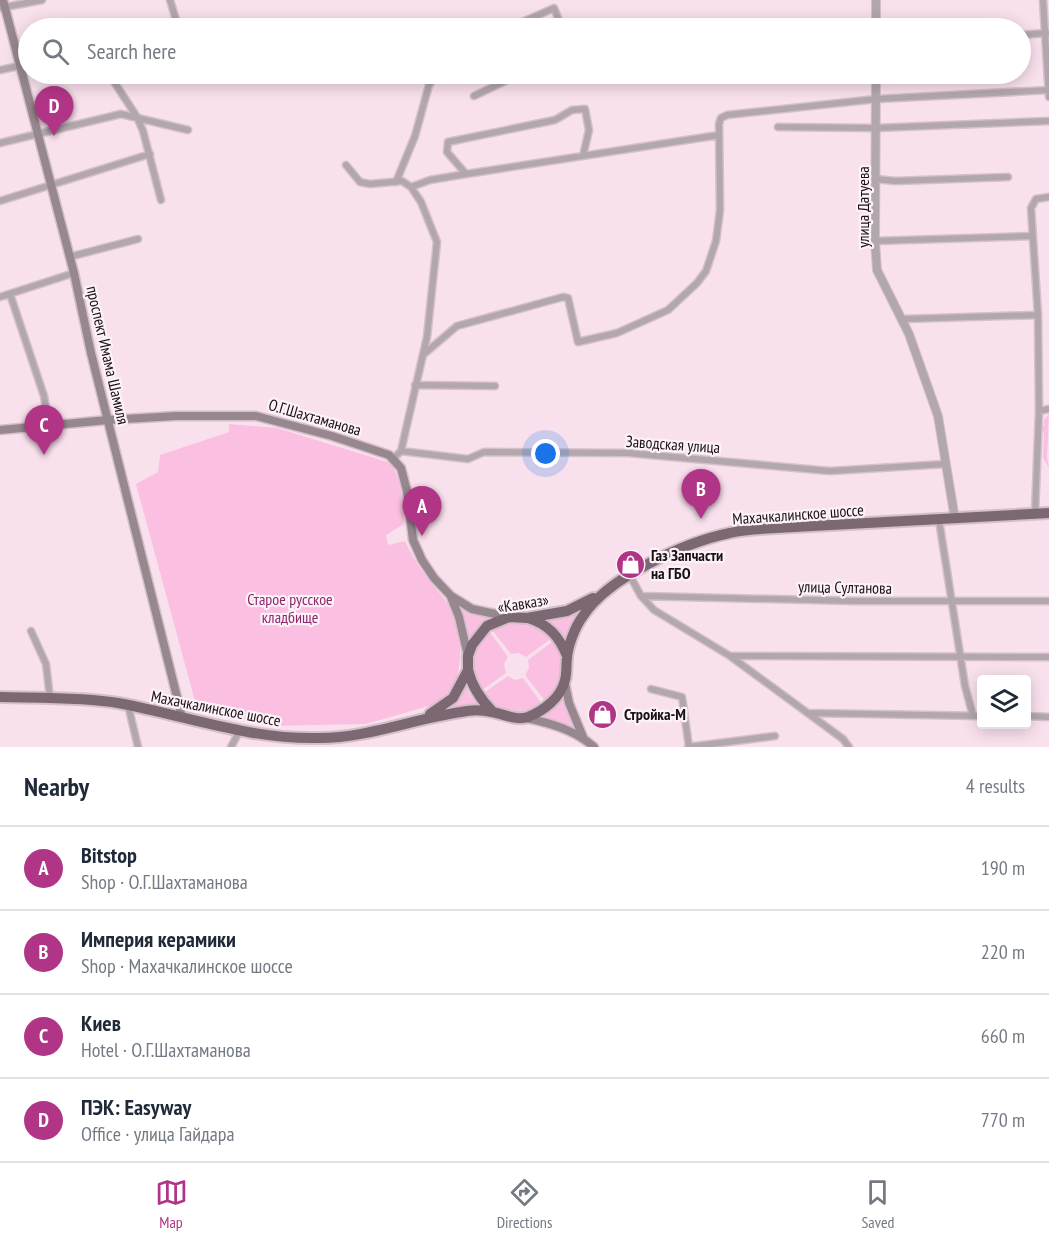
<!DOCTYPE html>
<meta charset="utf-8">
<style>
body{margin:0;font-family:"PT Sans Narrow",sans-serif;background:#f2f2f3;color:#1f2937}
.controls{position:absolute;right:18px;bottom:18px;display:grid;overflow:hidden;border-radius:6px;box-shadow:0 3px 15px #0003}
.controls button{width:54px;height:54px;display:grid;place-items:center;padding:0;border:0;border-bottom:2px solid #e0e1e3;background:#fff;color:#1f2937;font:30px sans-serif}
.you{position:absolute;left:546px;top:454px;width:21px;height:21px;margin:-15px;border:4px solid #fff;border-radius:50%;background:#1a73e8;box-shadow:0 0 0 9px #1a73e833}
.badge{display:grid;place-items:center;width:39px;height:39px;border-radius:50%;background:#b13586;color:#fff;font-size:20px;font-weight:700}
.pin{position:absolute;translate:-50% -50px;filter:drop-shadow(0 2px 3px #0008)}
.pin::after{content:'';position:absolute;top:32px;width:21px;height:18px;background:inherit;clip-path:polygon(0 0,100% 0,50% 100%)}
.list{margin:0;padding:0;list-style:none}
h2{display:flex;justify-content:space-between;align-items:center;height:78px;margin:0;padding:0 24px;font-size:26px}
h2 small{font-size:20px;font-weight:400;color:#747a83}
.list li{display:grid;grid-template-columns:39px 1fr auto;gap:18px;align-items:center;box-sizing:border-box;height:84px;padding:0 24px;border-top:2px solid #e0e1e3}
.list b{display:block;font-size:22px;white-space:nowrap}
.list p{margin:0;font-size:20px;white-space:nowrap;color:#747a83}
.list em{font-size:20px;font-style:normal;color:#747a83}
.icon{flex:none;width:33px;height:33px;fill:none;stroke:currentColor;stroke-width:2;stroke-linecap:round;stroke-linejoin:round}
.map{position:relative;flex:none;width:1049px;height:747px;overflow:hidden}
.search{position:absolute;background:#fff;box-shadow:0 3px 15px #0003;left:18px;right:18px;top:18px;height:66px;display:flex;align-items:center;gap:15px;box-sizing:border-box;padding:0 21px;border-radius:33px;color:#747a83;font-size:22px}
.sheet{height:414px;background:#fff}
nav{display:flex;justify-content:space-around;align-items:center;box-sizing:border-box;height:84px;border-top:2px solid #e0e1e3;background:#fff;font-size:16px;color:#747a83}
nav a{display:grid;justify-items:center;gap:3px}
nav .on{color:#b13586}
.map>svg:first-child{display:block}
.green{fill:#fbc0e1}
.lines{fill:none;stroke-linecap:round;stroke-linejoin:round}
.minor-casing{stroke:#d5bfca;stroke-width:9}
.tertiary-casing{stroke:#d5bfca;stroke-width:10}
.secondary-casing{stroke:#d5bfca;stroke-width:11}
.trunk-casing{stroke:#d5bfca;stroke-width:14}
.minor{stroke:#b2a7ad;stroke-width:6}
.tertiary{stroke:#b2a7ad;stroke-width:8}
.secondary{stroke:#978890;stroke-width:8}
.trunk{stroke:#7c6872;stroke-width:10}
.labels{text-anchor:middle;stroke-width:4.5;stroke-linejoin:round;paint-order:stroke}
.street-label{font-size:16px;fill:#191115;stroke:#fcf2f7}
.poi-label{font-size:16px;font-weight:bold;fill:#191115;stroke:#fcf2f7;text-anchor:start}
.park-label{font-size:16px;fill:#8f276c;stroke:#fcf2f7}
</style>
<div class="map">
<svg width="1049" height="747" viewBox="0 0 1049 747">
<rect width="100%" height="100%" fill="#f9e0ed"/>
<path class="green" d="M1049,414L1047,457L1049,468L1043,458L1044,432L1041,431V427L1044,426V420Z
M229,424L277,428L391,463C402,482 403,502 404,524L386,535L388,545L405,541C412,556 420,569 430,581C436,590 445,598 450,607C465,635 466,683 439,703L366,724L267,726L196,705L136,484L158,472L160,455L229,432Z
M586,605L567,647L557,629L544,619Z
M463,609L492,618L477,629L469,642L461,611Z
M515,621C531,622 540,628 552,638L526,657L519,653L511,654L492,630L507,623Z
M489,631L508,657L504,664L506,673L481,691C467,668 473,650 489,631Z
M553,641C566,662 563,684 545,701L525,675L529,668L528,660Z
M508,676L515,680L523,678L542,704C520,716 499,712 482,694Z
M465,682L469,694L481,708L442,711Z
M564,692L575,727L574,729L558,722L536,718L552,708Z"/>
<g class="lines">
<defs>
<path id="minor" d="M170,0L177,23
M1043,0L1049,97
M0,8L42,0
M509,28L554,8L562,28
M1020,35L1047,33
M0,70L28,64
M109,74L137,117L143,131L161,200
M474,96L520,74
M778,127L876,128L1049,121
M0,143L121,114L188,130
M346,165L360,182L370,184L402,181L411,187L421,202L437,242L427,337L401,451L394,458
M466,174L447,152L448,142L555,120L572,110L585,109L589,130L583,156
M876,179L895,181L1008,177
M396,182L415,136L429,85L437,74
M411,187L430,180L466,174L719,135
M0,201L150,154
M875,241L1031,236
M69,257L138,239
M10,294L44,396L49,426
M0,297L74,273
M903,319L1038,315
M424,354L457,326L563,297L568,298L578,342L617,333L668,310L697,283L706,271L716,241L720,210L719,124L721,118L727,115L877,99L1049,90
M415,385L495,386
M1039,411L1049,409
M401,451L468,459L484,452L628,453L830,471L946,464
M1035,514L1039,411L1038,315L1031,208L1036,199L1049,197
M939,520L965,686L973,716
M629,574L641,596L654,610L730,656L843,739L849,747
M641,596L854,601H1049
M31,631L46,664L50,698
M730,656L1049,657
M651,689L682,697L689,747
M128,705L138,747
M808,713L982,716
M1026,716L1049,717
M231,747L240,730
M688,747L775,736"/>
<path id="tertiary" d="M876,0V28
M876,74L875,241L877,270L909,334L938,416L955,519"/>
<path id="secondary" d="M3,0L74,273L91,353L182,717
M0,430L108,420L176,416H256L332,436L389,455L401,468L407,491L413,540L422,560L434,578L451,596L472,609L509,617
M451,597L459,617L468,656
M565,683L569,703L583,737
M526,718C550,723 575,730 594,747"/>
<path id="trunk" d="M528,618C548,624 559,636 567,656
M468,670C472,687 480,699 493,712
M0,697C36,698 83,697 118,703C184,715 250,740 319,738C367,738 413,719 461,712C470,710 483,710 492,712C504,714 516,721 528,717C543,711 561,698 565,680C567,673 566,665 567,658C568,645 575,627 583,616C608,577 686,542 730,533C745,529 761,529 776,528L1049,513
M430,714L453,698L468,670V656L472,645L487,626L509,617L527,618L567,611L593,598"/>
</defs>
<use href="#minor" class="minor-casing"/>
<use href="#tertiary" class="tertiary-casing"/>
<use href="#secondary" class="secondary-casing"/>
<use href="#trunk" class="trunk-casing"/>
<use href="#minor" class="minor"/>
<use href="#tertiary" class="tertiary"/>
<use href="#secondary" class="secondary"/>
<use href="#trunk" class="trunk"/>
</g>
<defs>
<symbol id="shop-disc" viewBox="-11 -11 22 22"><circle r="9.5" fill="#b13586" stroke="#fcf2f7"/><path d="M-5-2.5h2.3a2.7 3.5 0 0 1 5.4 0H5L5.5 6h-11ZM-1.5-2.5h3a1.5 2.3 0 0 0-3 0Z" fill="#fff"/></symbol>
</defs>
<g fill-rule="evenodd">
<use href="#shop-disc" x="614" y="548" width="33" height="33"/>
<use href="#shop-disc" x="586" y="698" width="33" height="33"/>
</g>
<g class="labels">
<g class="street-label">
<text transform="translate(863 207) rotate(-90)" y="6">улица Датуева</text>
<text transform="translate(108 355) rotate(77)" y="6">проспект Имама Шамиля</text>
<text transform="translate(315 417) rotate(16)" y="6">О.Г.Шахтаманова</text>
<text transform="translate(673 444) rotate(4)" y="6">Заводская улица</text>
<text transform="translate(798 514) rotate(-4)" y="6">Махачкалинское шоссе</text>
<text transform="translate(845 587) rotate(1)" y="6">улица Султанова</text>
<text transform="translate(523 603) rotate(-9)" y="6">«Кавказ»</text>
<text transform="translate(216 708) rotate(11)" y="6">Махачкалинское шоссе</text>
</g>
<g class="poi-label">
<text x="651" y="561">Газ Запчасти<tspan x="651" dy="18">на ГБО</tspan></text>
<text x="624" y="720">Стройка-М</text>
</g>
<g class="park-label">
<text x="290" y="605">Старое русское<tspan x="290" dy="18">кладбище</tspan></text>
</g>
</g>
</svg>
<div class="controls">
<button><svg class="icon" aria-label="layers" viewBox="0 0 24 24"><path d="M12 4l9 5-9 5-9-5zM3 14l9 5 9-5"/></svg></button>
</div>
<div class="you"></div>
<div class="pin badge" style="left:422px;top:536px">A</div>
<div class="pin badge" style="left:701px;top:519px">B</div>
<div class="pin badge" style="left:44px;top:455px">C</div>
<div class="pin badge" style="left:54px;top:136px">D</div>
<div class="search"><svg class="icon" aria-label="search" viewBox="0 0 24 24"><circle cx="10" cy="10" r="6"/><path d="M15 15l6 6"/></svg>Search here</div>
</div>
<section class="sheet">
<h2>Nearby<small>4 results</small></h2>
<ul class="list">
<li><span class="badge">A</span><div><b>Bitstop</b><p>Shop · О.Г.Шахтаманова</p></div><em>190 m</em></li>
<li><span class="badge">B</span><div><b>Империя керамики</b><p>Shop · Махачкалинское шоссе</p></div><em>220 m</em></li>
<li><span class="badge">C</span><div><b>Киев</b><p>Hotel · О.Г.Шахтаманова</p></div><em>660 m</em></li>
<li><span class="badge">D</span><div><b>ПЭК: Easyway</b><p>Office · улица Гайдара</p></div><em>770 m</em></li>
</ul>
</section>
<nav>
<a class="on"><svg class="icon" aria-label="map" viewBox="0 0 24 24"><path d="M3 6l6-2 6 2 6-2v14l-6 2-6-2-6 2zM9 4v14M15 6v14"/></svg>Map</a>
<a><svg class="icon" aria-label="directions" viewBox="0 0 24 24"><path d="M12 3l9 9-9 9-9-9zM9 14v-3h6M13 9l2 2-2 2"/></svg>Directions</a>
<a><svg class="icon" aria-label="saved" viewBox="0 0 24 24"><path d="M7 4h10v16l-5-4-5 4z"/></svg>Saved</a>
</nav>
